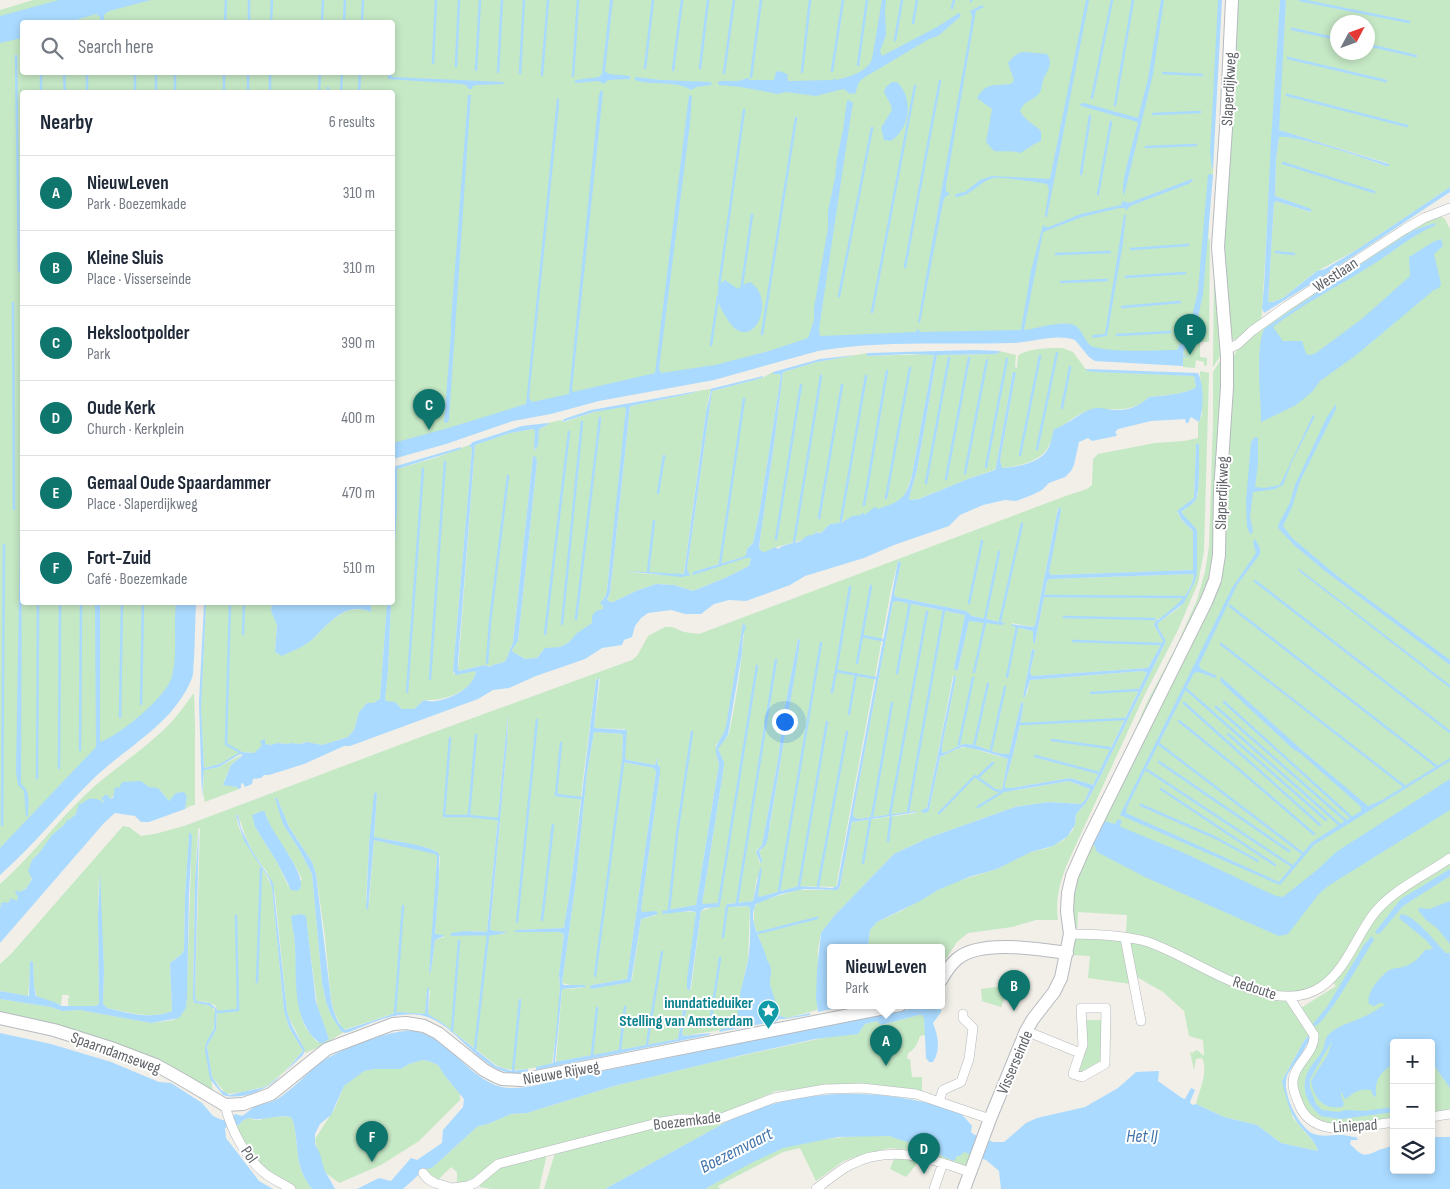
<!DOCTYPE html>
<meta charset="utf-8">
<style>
body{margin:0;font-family:"Sofia Sans Condensed",sans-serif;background:#f6f6f7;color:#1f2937}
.controls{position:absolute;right:15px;bottom:15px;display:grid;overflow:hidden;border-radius:5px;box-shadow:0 2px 8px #0003}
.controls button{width:45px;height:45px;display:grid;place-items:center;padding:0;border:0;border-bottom:1px solid #e0e1e3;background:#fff;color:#1f2937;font:25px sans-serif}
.compass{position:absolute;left:1330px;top:15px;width:45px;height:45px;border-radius:50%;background:#fff;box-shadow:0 2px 8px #0003;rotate:49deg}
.you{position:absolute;left:784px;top:721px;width:18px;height:18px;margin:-12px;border:4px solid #fff;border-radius:50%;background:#1a73e8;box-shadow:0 0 0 8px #1a73e833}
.badge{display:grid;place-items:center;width:32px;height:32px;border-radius:50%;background:#0f766e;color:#fff;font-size:16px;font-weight:700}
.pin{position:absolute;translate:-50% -41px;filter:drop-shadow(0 1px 2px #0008)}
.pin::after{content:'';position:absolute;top:26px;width:18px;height:15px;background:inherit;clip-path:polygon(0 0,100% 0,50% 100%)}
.popup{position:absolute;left:827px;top:944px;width:118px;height:65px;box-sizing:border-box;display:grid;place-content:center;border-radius:5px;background:#fff;filter:drop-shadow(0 1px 4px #0005);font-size:16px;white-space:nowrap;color:#747a83}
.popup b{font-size:19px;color:#1f2937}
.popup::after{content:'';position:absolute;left:50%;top:100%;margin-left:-10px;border:10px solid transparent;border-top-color:#fff}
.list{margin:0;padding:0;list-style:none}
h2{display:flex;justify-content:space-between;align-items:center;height:65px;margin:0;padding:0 20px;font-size:21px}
h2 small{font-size:16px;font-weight:400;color:#747a83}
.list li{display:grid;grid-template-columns:32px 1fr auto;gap:15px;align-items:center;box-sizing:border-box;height:75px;padding:0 20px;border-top:1px solid #e0e1e3}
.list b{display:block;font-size:19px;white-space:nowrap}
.list p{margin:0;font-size:16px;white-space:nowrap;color:#747a83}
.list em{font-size:16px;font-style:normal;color:#747a83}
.icon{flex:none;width:28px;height:28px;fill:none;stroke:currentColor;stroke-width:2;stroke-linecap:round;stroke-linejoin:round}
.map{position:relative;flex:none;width:1450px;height:1189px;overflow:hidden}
.search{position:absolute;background:#fff;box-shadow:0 2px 8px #0003;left:20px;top:20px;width:375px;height:55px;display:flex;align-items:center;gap:12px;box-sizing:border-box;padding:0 18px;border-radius:5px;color:#747a83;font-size:19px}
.panel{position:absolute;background:#fff;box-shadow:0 2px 8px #0003;left:20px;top:90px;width:375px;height:515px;border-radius:5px}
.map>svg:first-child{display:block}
.green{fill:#c5e8c5;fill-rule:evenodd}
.water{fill:#aadaff}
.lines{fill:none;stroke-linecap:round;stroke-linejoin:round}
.stream{stroke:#aadaff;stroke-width:2.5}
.street-casing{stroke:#b5b8bc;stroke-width:10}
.secondary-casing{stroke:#b6babf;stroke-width:14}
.street{stroke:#fff;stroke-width:9}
.secondary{stroke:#fff;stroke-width:12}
.labels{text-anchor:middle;stroke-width:4;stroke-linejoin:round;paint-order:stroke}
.street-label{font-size:16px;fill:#5f6368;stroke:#fff}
.culture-label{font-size:16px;font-weight:bold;fill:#0d838f;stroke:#fff;text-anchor:end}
.water-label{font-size:18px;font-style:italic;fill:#4174aa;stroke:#fff}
</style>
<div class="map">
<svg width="1450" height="1189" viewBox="0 0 1450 1189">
<rect width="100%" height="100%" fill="#f1efe8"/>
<path class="green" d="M33,0H1218L1213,169V175H1211L1208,246V239H1210L1209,342H1200V357L1207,358V365L1204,366V362L1196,360L1195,368L1183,367V357H1187L1183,356L1184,350L1194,336L1195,318L1177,354L1091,353L1068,331L866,339L667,381L393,451L392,92H22V602L183,603L177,689L0,862V10ZM22,22H392V72H22Z
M1236,0H1280L1262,312L1261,319L1239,338L1234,340L1230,338L1223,260Z
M1286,0H1450V187L1358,249L1314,273L1283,298L1269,303L1268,302L1274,203L1276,201L1310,212V209L1275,196L1276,160L1279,136C1294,134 1368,159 1386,166L1388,163L1278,130ZM1338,22H1368V52H1338Z
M1440,216L1445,219L1450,229V855L1389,896L1335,971L1310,990L1268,993L1126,933L1127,915L1078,912L1077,932H1075L1071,901L1075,881L1210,604L1233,357L1240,345L1258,328L1415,225Z
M1214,273H1216L1223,352L1213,367Z
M1062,348L1073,352L1087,371L1194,376L1196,387C1187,394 1160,396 1149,397C1124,420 1105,401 1080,414C1067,421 1058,431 1050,443C1048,447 1047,450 1044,453C1032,464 1017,466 1001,468L1000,460L1015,377L1013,372L996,467L994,470L968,479L918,499L910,500L909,498L917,470L937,355L994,354L999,353V351L1016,355L1015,367L1017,368L1018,356C1027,348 1050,348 1062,348Z
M867,353V356L933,354L934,356L912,475L905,495L901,500L887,507L873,510L864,515L845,520L841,523V520L839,523L830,524L821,533L816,532C808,542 776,544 765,553L761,551L759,548L760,539L774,444L783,372L817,362Z
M1223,356L1216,529L1210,582L1130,742L1146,704L1175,649L1197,600L1205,572L1209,547L1213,423V372Z
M1200,371L1209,373L1204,551L1198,583L1178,630L1145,694L1068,862C1060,881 1055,900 1058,920H1036L1012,927L968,933L957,942L941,966V947H868L870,930L877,922L901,911L938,890L955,882L997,869L1027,853L1048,848L1064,840L1073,830L1076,820V814L1086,803L1100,777L1166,641L1158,627V623L1180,607L1196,577L1197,530L1185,519L1181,512L1194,502L1198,495L1199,444H1196L1194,498L1177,512L1182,520L1193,531V570L1051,575L1049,572V568L1060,516L1058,507L1035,625L1033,627L1012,623V626L1033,631L1035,643L1047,581L1050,579L1191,574L1194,575C1190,594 1174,613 1156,620L1154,625L1163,641L1148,668L1032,676L1030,672L1035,650L1032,649L1023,697L1027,694L1030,680L1143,671L1147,673L1093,785L1070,778L1012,788H1005V783C1009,769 1025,713 1023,702L1021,703L1009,754C995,755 981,745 967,744C957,744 951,752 942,753V746L956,677L953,676L927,808L923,810H929L940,757L959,748L968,747L1008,759L1002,790L1011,791L1069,781L1090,789L1085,800L1081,804L1049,802L1015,807L928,838L894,854L834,916L821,933L818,949L817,1010L787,1018L780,1016C777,1007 769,989 770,980C770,972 772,967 767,960L754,924V907L760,901L798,890H838L840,886L852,822L916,813L915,811L858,819L854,817L853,814L893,602L897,601L965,615L954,668L958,669L969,621L1005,623L972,616L966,611L896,597L894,594L901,563L898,561L891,590L836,887L799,886L759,897C756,891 761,884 757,877L753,901L728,904L733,907L749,906L750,908L748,959L739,1000V1027L683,1036L682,1034L688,1000L685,999L678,1039L556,1062L562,989L584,988L562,983L576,880L587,773L594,732L623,734L622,762L654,768L656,772L627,979L592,985V989L632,980L641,919L657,915L642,913L641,909L660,773V767L657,764L658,759H657L655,765L627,760L625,758V729L594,728L600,679H596L584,771L572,876L564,928L516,930L559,932L564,934L559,974L560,988L558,1019L552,1064C533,1067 514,1075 496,1065L441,1022L428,1014L430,991L427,989L425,1014L399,1012L343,1030L335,1014L331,1000L325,937L316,874L312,862L289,827L277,798L283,824L300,851L312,874L322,982L326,1002L331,1015L344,1032L321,1046L305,1053C305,1047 290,1022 287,1012L275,894L267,872L254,854L247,840L238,815H236C240,844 262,862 272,888L284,1011L289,1027L303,1051L284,1072L267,1086L243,1092L226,1094L212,1077L207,1046L216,1030L217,1009L215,1005L207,1002L196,1001L195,995L200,829L198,828L195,881L193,1000L194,1002L211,1006L216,1012L213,1033L206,1043L213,1092L194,1083L0,1014V999L51,1007L62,1011L80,1010L151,1023L174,1020L186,1008L191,867L189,836L185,895L184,950L182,954L170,963L172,1011C151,1020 128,1012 107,1008L103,1004L104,970L99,873L98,914L99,1004L95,1006H68L69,1005L68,1004V998L70,997L68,995H62L61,1005L37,997L34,986L33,962L30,971L28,996L0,991V964L11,954L123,826L129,827L141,836L155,834L184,826L426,735L632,660L637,656L648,636L665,627H672L684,632L699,634L1063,497L1087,489L1092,485L1093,459L1098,454L1155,443L1184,441L1198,438V424L1202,414ZM743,623C747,635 733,718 729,733C727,739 720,743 718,749L724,762V766L703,898L702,903L704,904H719L710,908L701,911L691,989L689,991L687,986L696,912L663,911L696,905L719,764L716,753V745L725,733ZM798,639L800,640L770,826L761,850L759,851L762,860L760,864L756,851L762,845L778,760L784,712ZM508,713L507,744L490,929L491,931L506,933C488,936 471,932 453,936L472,931L487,932ZM375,793L377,794L374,838L398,841L434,850L440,857L435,935H443L444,937L435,940L431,971L429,973L435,907L437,856L434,853L374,840L369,903L366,900L369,843ZM265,812C272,838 293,855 302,880L288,886L277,862L255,827V813ZM291,916L307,927L318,1011L329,1039L317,1042L305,1027L301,1016L297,989L295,943Z
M773,372L774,374H779L781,375L760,509L753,543L747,549L746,556L743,557L693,572L749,557L751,558L749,566L725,578L693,591L674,585L656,584L636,591L613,602L607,601L610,593L630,406L689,394L698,391L710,389L711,391L709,396L705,418L684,573L682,575L624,571L647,574L687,576L690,573H688L687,569L712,391L762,378Z
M624,406L626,408C622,469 613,530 607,590L605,597L602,600L603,609L593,618L592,623L577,634L568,643L560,647L543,650L537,658L525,659L513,652L512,650L518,641L537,462L533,456L513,643C511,646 507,660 505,661C500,665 495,662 490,667L485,665L459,671L458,670L475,445L510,433L533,429L535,431L534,450L535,451L539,429L549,424L548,423L561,420L564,422L594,412Z
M469,445L472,449L453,671L454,674L474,670L476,671C473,693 442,701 424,700L414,709H402L396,703L386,702L385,699L388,671L391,603L392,602L397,469L435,458Z
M206,603H272L271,611L277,624L275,652L282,655C292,651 306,646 314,638C330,622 346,602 371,612V603H387L380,699L373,703H367L359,712L354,730L348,737L322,745L304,742L301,744L292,743L287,744L277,743L271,745L265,744V740L261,748L254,753L245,752L220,764L204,768L201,709Z
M194,693L195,726V805L190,806L185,809L187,797L169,801L158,788H119L111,799L107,796L101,799L104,801L101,805L96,800H89L79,807L76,814L52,836L40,852L32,860L30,868L32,879H31C29,889 19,892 17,901L0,907V884C31,857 55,824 85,795C108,773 135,756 159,734C173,722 183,708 194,693Z
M243,754L231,765L223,784L237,787L239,789L205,802L203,793L204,770L219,767Z
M1450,860V1112L1431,1115V1043H1394V1120L1328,1126L1311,1118L1298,1095L1296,1078L1314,1047L1301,1008L1336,986L1332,981L1384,905Z
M1080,937L1138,942L1284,1000L1289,1003L1309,1035L1304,1041L1282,1081L1293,1118L1316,1145L1318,1151L1281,1143L1257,1125L1224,1117L1196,1104C1199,1091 1209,1071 1202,1058L1196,1059L1194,1070L1190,1052L1192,1053L1197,1050L1204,1056L1203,1040L1189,1036L1184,1011L1163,992L1130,973L1131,984L1088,978L1090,956L1071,955L1075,940Z
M1005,986L1006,995L1001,1007L982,1001L981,989Z
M919,1015H922L924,1018L925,1035L920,1036C918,1043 915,1049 908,1053L907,1059H910L912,1077H922V1092L902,1088L863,1085L776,1091L721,1115L680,1116L496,1163C484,1173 474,1183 457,1183V1172L451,1167L437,1181L425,1168H432L478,1126L488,1124L511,1114L527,1113L614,1086L717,1061L832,1036L858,1034L865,1024L877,1021L882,1025Z
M1086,1020H1102V1063L1084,1072L1079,1070L1087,1045Z
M422,1060L429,1061L438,1065L448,1080L460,1093V1100L419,1141L381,1165L339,1183C335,1179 327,1175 324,1170C322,1167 315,1142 315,1139L335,1108L344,1086L353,1078L364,1071L374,1069H401L409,1064Z
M272,1116L291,1117L293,1121C300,1148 293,1164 312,1189H295L273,1175L254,1159L233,1124L239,1125L243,1120L250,1118L255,1120H260Z
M728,1121L605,1189H544L555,1153L667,1123Z
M860,1136C869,1136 879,1135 888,1136C914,1140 932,1159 960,1156L964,1151L971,1154L966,1166L960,1167L912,1150L890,1148L854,1157L842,1162L816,1181L800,1148L783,1152L718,1186L720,1189H705C730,1175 756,1155 784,1147C809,1140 835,1138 860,1136Z
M547,1154L539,1189H492L480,1187L481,1180L498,1167Z
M894,1159L920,1160L906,1177L890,1169Z"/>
<path class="water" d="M59,0H151L109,11L104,15V22H100V17L96,14L69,22H22V38L0,43V16Z
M610,0H613L605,71L609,74L630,76V79L608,80L604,84L598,81L576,83L574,82L576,80L599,77L602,74Z
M882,0H886L885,12L886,35L880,51L882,56L937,27L959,13L961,16L938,36L929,39L865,77L859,82L855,94L848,93L846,90L843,89L816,96L786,92L778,94L741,87L719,85L718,84V82L721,81H738L748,78L750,80H774L776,72L779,71L787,74L788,81L833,80V78L836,80C848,77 868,72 872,59Z
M1086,0H1089L1047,217H1045V215L1049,189L1047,184C1038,182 1000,177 993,178C978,182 971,197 955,197L956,194L965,192L980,180L992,176L1050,179Z
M1161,0H1164L1153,74L1124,196C1119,186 1135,137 1138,122L1081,106L1080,104L1084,103L1138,118L1148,79Z
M1218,0H1222L1213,168L1212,169L1210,153Z
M1280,0H1286L1279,130L1389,164V166H1386C1368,159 1294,134 1279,137L1276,160L1275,196L1311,209V212L1276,201L1274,203L1268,302H1273L1283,298L1317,271L1325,269L1358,249L1450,187V192L1325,275L1264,313L1262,308L1264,287L1271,141Z
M982,5L984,7L976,11L975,16L946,185V191L950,194L945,197L943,202L920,323L918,322L970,31L972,16L970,11Z
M1024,52L1047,54C1054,65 1047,70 1043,80C1042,84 1042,88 1040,92C1033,102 1025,99 1020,111C1025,121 1034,124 1041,131V141C1033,144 1028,149 1020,153C1012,150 1003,152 994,151L986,142L992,109L977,98C986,82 995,86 1011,84L1014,80L1008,63C1013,57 1016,53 1024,52Z
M391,72L392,77L503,82L505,84L477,85L473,86L472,89H469L466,85L462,84L388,79V73Z
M635,77L661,80L709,82L712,83L711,85L696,87L691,90C676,80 652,86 635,80Z
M892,82H897C914,98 910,129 891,141L884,140L881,128L892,110C891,102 886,98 884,91L886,87Z
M601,90L603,92L572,389L573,392L655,373L689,95L692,96L690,123L659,369L661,373L715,365L769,351L808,338L814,320V308L828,228V211L835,178L837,158L843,130L847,101L849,100L853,103L850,121L819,329L820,336L915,332L918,329L920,332L1021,330L1031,271L1043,225L1046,227H1049L1081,214L1121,205L1123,201L1129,203L1192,179L1193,181L1188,184L1130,206L1127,210L1124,208H1119L1082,217L1043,232L1024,330C1037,329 1061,320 1074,325C1084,330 1085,345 1094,347C1114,353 1155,350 1177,350L1190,325L1198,291L1208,175L1210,174L1213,175L1203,294L1194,336L1184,350L1183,355L1188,357H1183V366L1095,361L1089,357L1075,340C1054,333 1032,343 1011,343C947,345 882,340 818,351L714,380L599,401L551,414L513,421L446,444L393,459V443L448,428L526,404L557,98L559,99V106L529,398L532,402L569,394L599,95Z
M468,95H471L470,107L449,419L448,422L446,423L444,422L451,334V321Z
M1126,214L1123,243L1107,336L1092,338L1093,335L1105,334L1124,215Z
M1435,223L1436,224L1434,226C1411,236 1393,252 1372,265C1339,286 1304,303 1273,327L1283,341H1302L1306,354L1311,355L1316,353L1363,318L1410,276L1409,257L1433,242L1441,239L1443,246L1434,254L1441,284L1439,288L1434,290L1355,356L1320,381L1312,392L1296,405L1261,422C1261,396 1255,352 1264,329L1327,286L1414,230Z
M725,280L738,289L742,285L750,282C779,300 750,360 726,317C718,304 716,300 719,285Z
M975,350L999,351V353L994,354L937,355L917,470L909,498L910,500L919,499L968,479L995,470L996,467L1013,372L1016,373L1015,377L1000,460L1002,468C1016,467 1036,464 1046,452C1051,446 1052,436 1054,429C1069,425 1081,410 1097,408C1103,408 1110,410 1117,410C1129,411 1140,405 1149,397C1160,396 1187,394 1196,387L1194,376L1097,372L1087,371L1086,369L1198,373C1204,385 1204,409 1199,422L1191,417L1188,423H1186L1185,419L1151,421L1118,429L1115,432L1117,435L1116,436L1092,441L1088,438L1079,442L1074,465L1071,471L1065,477L1049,483L1042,490L1032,495L1016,501L1005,500L983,505L960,515L949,526L894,545L864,558L805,576L790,585L746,601L729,600L714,604L701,614H685L671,610L648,613L641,618L635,626L632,637L624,640L622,645L602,648L585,659L536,676L509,688L493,690L478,699L350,746H344L304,764L269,775H264L261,778L253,779L252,784L245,787L243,783L241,784V788L239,789L237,787L223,785L231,765L243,755L240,754L219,767L204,770L202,797L199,702L204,603H206V606L201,709L204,768L220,764L240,752L254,753L262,746L260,741L265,739V744L271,745L277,743L287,744L292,743L300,744L307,742L322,745L348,737L354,730L359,712L367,703H373L380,699L387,603H391L388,671L385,699L386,701L395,702L402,709H414L424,700C428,701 432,702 436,701C451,699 474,688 476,671L456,675L453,671L472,449L471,447L469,446L473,442L522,426L548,423L549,424L539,429L538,445L535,451L534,447L535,431L533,429L510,433L475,445L458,662V670L459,671L485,665L490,667C495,662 500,665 505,661C507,660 511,646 513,643L533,456L536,457L537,462L518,641L512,650L513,652L525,659L537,658L545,648L560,647L568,643L577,633L592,623V616L596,611L603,609V606L600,603L605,597L607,590L626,408L624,407L594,412L562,422L564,419L591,410L698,391L689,394L630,406L610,593L607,600L610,602H613L636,591L656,584L674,585L693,591L725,578L749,566L751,558H746L696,574L693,575V572L743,557L746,555L747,549L753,543L760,509L781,375L779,374H773V372L820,359L856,355L817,362L783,372L774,444L760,539L759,548L761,551L765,552L775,547L778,549C785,544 790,544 798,542C806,539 803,535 813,535L817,531V533H821L830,524L839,523L841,520V523L852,516L861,515L863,512L864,515L875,507L878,509C901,501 906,499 912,475L934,355L911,354L867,356V353Z
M763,376L762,378L712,391L687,569L688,572L691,575L682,577L624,571L684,574L706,412L711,391L710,389Z
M1336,404V409L1300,481L1292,507L1283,526L1292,538L1341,579L1450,660V665L1325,571L1295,546L1278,528L1279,523L1290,503L1295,485L1327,417Z
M1313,415L1315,416L1291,464L1283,485L1275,489L1253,492L1250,516L1253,532L1250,534L1247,527L1246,501L1251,442L1255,437L1258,438V464L1255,487L1264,488L1280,485Z
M1196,444H1199C1199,453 1200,493 1196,499C1193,505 1185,508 1181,512L1197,530V573L1195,581L1184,603L1158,623V627L1166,641L1100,777L1086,803L1076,814L1075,825L1067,837L1053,846L1031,852L997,869L969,877L938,890L920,901L877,922L870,930L868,947H831V1005H850L818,1012L816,998L817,970L821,933L834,916L894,854L928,838L1015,807L1049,802L1081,804L1085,800L1090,789L1069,781L1004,792L1002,790L1008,759C1002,756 968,746 962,747C955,749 947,754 940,757L929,810L926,813L921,812L922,810L927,808L954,675L956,677L942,746V753C951,752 957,744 967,744C981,745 995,755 1009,754L1021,703L1023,702C1025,711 1009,770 1005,783V788H1012L1070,778L1093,785L1110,749L1109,748H1111L1138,692L1137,690L1139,689L1147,673L1143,671L1030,680L1025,697H1023L1032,649L1035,650L1030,672L1032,676L1148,668L1163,641L1154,625L1156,620L1154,619L1158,620C1174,607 1190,597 1194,575L1191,574L1050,579L1047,581L1035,643H1033V631L1012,626L1011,624L1033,627L1035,625L1057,513L1059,507L1061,509L1060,516L1049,572L1051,575L1193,570V531L1182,520L1177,511L1194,498Z
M461,447V449L397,469V510L393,577L394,484L393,467Z
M20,534L22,538L21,784C31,791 28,804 28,816L26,817L24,791L18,785L16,772Z
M1255,539L1260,548V554L1237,585L1199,665L1201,669L1217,676L1215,678L1199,672L1194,673L1127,807L1126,813L1279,882L1312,842L1361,811V807L1358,804L1300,753L1293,749L1220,681L1221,677L1303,751L1368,806L1382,800L1450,758V761L1314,845L1280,885L1120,815L1232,588L1256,553L1253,542Z
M898,561L901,563L894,594L896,597L966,611L972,616L1005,623L1002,625L969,621L958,669L956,671L954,668L965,615L897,601L893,602L853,814L854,817L858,819L915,811L917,812L852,822L840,886L838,890L804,889L781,894L756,904C746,921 764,943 767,960C773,968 771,972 770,980C769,986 778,1007 780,1016L787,1018L810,1013V1015L785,1019H779L773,1025L761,1024L719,1032L721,1029L740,1026C733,1009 745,978 748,960C751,943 750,925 750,908L748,906L729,907L727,905L728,904L753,901L760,868L762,869L758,894L759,897L799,886L832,888L837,886Z
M1298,568L1450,685V688L1299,571Z
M95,603H100V742C119,736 168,696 172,676C178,653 173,626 176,603H196C195,622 195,640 194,659C193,666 194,673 192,678C173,725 127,746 92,780C61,811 33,846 0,875V848L96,747Z
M272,603H371V612C346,601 330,622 314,638C306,646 292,651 282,656L275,652L277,625L271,611Z
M743,623L746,626L743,636L742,653L728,735L718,749L724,762V766L703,898L702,903L704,904L719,903L720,905L719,907L705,908L701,911L690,991L687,989V979L696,912L690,911L663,914L662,911L696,905L719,764C718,759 715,753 716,748C717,742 724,736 726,726Z
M798,639L800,640L797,662L767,842L765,846L759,851L762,860L761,864L756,852L762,845L778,760L784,712Z
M599,678L594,728L627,730L625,758L627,760L655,765L657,759H658L657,764L660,767V773L641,909L642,912L656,911L658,914L641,919L631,982L591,989L590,986L592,985L627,979L656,772L654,768L622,762L623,734L594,732L587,773L576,880L562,983L564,985H585V987L562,989L555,1062L678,1039L685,999L688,1000L682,1034L683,1036L711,1033L709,1035L536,1070V1067L553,1063L560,988L559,974L564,934L559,932H514L516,930L564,928L572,876L593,703L596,680Z
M508,713L507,744L490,929L493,931L508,932C490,938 470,934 451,936V933L467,931L487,932Z
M1450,779V810L1328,886L1318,895L1288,934L1279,936L1145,877L1097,852L1093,842L1104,821L1115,824L1118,819L1122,821L1120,825L1121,827L1182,852L1276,896L1283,897L1317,870L1336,852Z
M141,781L149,787L158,788L169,801L176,793L184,792L187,797L185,809L149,822H141L135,816L115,813L104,823L0,943V907L2,906L0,904L4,902L8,903L11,898L17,901L18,897L15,891L16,890L19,892L26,889L32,879L28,871L32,860L40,852L52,835L64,825L68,819L69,820L76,814L79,804L83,803C88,797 95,798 102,801L101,804L104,801L101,799L106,794L111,799L113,798L115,787L119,788L122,782Z
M376,792L377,794L374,837C387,840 431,845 439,854V881L435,934L443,935L444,936L435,940L431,971L429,974L437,857L435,854L374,840L368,910L366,908L369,843L374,794Z
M275,798H277L289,827L312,862L316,874L331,1000C333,1010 337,1024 345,1030L399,1012L425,1014L427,989L429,987L428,1014L441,1022L496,1066L512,1071L528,1069V1071C485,1086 459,1021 420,1015C395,1011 372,1023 349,1032L345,1033L341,1031L331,1015L326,1002L322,982L312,874L300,851L283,824Z
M262,811L265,812C270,834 307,871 300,889L297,891L291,890L277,862L255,827L252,815Z
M236,815H238L241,828L251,849L273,883L287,1012L292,1026L305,1050L303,1055L285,1072L303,1051L289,1027L284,1011L272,888L269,879L244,841Z
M199,827L195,995L196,1001L210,1003L217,1009L216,1030L207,1046L212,1077L221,1090L229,1095L261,1088L267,1086L280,1076C270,1089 240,1101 223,1095L210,1079L205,1050L206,1043L214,1029L215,1009L208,1005L195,1003L193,1000L195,881Z
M189,833H191L192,837L189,895L187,997L186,1008L179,1018L151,1023L80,1010L62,1011L51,1007L0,999V991L29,996L30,961L33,962L34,986L36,996L54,1002L62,1006H95L99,1004L98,914L100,872L104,970L103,1004L107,1008C128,1013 152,1020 172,1011L170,963L182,954L184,950L185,896Z
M1450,869V876L1403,906L1381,932L1377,934L1375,932L1401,899Z
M1450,901V944L1437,928L1426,920L1418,910L1419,908L1429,909Z
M301,914L306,916L316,1002L329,1039L323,1043H320C291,1022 297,979 295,947C295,937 292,927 291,916Z
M1401,914C1415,915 1436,943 1446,953H1450V1088L1431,1061V1043H1394V1064C1381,1071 1374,1080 1376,1096L1374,1097L1371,1090C1360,1088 1354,1092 1346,1099L1344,1098L1342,1092L1341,1095L1344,1104L1342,1107C1323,1110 1314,1098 1311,1081L1328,1054L1332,1041L1310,1079V1088L1316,1104L1322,1110L1338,1112L1346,1110L1364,1111L1394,1107V1112L1341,1119L1321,1116C1306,1103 1299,1086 1310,1068C1313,1063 1318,1058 1321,1053C1328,1043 1321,1039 1334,1030C1343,1024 1353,1022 1363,1017C1371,1014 1379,1008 1386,1004L1380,1003L1374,1006L1369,1004C1366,993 1379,978 1388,971C1392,968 1398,968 1403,967C1413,964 1419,958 1425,950L1433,949L1427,941L1399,918Z
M1372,936L1374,940C1364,954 1326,1025 1314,1026L1313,1024L1327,1007L1364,945Z
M929,1005L941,1006V1012L933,1023C938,1036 941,1049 933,1062H929L926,1058L924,1018L922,1015H919L881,1025L877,1021L865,1024L858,1034L815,1039L738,1056L614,1086L527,1113L511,1114L488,1124L478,1126L432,1168L425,1169L403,1189H357L379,1178L391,1181L411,1158L417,1160L442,1143L443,1130L463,1107L464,1099L445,1076L438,1065L429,1061L422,1060L409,1064L401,1069H374L364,1071L344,1086L331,1115L320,1124L315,1134V1144L320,1154L324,1169L335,1189H312C293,1164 300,1148 293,1121L291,1117C275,1114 262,1122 250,1118L243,1120L239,1125L233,1124L225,1128L226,1138L259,1181L273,1189H0V1033L51,1044L111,1062L159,1082L171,1083L202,1103L213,1116L222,1120L231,1119L235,1114L242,1116C247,1113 250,1110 254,1107C262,1103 271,1103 279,1098C294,1088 306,1074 320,1063C338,1050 382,1033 405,1031C443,1027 467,1080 502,1087C521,1091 544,1083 562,1079Z
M1309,1035L1312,1038C1307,1043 1305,1047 1302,1054C1297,1063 1287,1070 1286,1081C1284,1096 1299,1128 1314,1134C1321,1137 1332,1135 1341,1135C1346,1135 1351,1137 1356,1137L1358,1140H1351L1350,1144C1363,1157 1364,1157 1379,1150C1386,1148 1388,1148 1394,1143V1170H1431V1137H1450V1189H1001L999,1171L986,1160L964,1152L960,1156H957L954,1161L913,1144L889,1136L838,1137L783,1148L749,1164L705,1189H605L737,1116C794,1093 854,1088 914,1100C927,1103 947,1106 958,1112C963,1115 968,1121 972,1126L971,1132L973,1134L993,1142H1004L1026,1123L1037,1118L1085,1107L1118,1088L1136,1072L1159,1071L1158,1081L1182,1098L1185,1099L1191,1088L1195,1090L1190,1102L1192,1105L1196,1104L1224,1117L1257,1125L1281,1143L1318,1151C1316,1140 1301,1130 1295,1119C1288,1108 1285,1093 1282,1081L1304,1041Z"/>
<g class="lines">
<path class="stream" d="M1300,0L1409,22
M971,1V0
M952,8L954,0
M225,22L226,0
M249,22V0
M271,22L272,0
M322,22L323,0
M344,22L345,0
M362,22L363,0
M913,23L917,0
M1292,29L1338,39
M895,40L902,0
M1368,45L1416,56
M16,56L19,271
M1288,58L1386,81
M433,63L436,0
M858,65L867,0
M456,66L459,0
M645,68L653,0
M700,68L708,0
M476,70L480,0
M673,70L682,0
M832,71L843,0
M41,72V92
M64,72L65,92
M87,72V92
M135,72V92
M156,72V92
M498,72L502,0
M802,72L810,0
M520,73L524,0
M724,73L734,0
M1163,73L1202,75
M542,75L548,0
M573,76L578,0
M751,77L761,0
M175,92V72
M224,92V72
M248,92V72
M270,92V72
M319,92L320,72
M328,92V88
M341,92L342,72
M359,92L360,72
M1287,95L1407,126
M1092,98L1112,0
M1115,105L1133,0
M1153,114L1200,112
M1146,147L1196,145
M1283,163L1374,192
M1081,174L1090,116
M1098,194L1111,122
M1131,249L1188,245
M1276,252L1294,254
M1056,254L1110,252
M905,267L940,81
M1126,277L1185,273
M1061,282L1107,280
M742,285L752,215
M719,286L744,110
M839,296L872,128
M13,303L14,509
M1122,307L1180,302
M872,312L915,86
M762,334L796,118
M1117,335L1170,332
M711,345L718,297
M1062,408L1070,367
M1037,449L1057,353
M1020,455L1040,356
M986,467L1007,359
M965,473L987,360
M946,479L969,358
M926,483L949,358
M658,493L664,456
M886,498L910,368
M864,505L887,371
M819,518L842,385
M841,520L866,376
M776,539L801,385
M794,542L821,376
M720,564L744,399
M648,572L654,521
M1255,581L1450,732
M871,586L862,636L882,640
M850,587L836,671L875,678
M1044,596L1184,597
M230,602L226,744L240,752
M969,603L982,541
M1230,606L1436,766
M1064,617L1154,619
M576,619L600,418
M985,619L999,552
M1000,621L1022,524
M562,624L582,422
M243,634L244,602
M545,634L569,432
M1073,641L1161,644
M1221,644L1404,786
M487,663L490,622L508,476
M857,663L862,636
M974,672L985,623
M897,673L910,603
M1007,677L1017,627
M430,679L445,462
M1186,689L1340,825
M407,692L423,469
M832,692L836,671
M1091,693L1137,690
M1224,702L1352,818
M1184,703L1320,825
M141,704L143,602
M1216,707L1346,821
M849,714L856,674
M120,717L122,602
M1179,721L1236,767L1314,834
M1020,724L1125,719
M1228,734L1326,820
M450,738L444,816H469L498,819
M1052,740L1109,748
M561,743L556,795L581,798
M959,744L973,678
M1159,744L1302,853
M974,746L988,684
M80,750L81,602
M991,750L1005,687
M1035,756L1099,773
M1159,762L1289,851
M59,768L60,602
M1147,770L1292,866
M978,777L993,763
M37,778L38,602
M1161,789L1275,865
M1141,805L1216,838L1258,861
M978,807L1002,792
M908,812L944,610
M939,813L975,776L995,790L1002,791
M890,814L927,612
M469,815L476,735
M872,817L892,703
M2,825L4,545
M888,841L891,817
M863,863L870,820
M799,886L827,722
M818,886L847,732
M779,891L821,643
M719,903L757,666
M737,903L776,660
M669,910L677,834L692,732
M542,920L553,825
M517,922L537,720
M758,933L817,918
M723,937L727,906
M720,958L711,1018L738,1022
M595,976L623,763
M257,982L261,869
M218,1012L238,1010L236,916
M395,1014L403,906
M452,1031L459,941
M647,1044L662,952
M475,1049L488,935
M620,1050L625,1007
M592,1055L597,1008
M513,1071L520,1000"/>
<defs>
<path id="street" d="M1226,350L1238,344L1252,331L1287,306L1405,229L1424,218L1450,208
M1070,934C1094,934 1121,935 1145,941C1194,956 1272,1020 1321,987C1348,968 1356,935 1376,911C1396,888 1426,875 1450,858
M1125,938L1141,1021
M1289,997L1314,1035C1315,1052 1298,1061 1294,1076C1291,1085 1295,1094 1298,1102C1312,1142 1362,1126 1394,1122
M1026,1031L1080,1053L1073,1074L1082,1077L1105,1064L1106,1008H1081L1083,1045L1080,1053
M939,1101L943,1090L961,1082L969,1059L973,1028L963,1018V1014
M225,1105C231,1130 246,1159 267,1175C274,1180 283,1184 291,1189
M1431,1117L1450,1114
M423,1173L428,1179L435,1183L452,1188L468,1186L475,1183L498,1164L661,1122L680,1119H719L774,1098L825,1089L862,1088L916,1094L990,1119
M816,1189C827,1181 838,1171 850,1165C890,1144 931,1158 969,1172
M934,1189L943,1163"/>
<path id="secondary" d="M941,980C945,973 951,964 957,959C980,939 1039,949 1067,953
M0,1018L54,1030L114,1049L156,1065L181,1079L225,1105L243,1104L271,1094L327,1049L393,1024L406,1023L424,1026L438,1033L484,1070L495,1076L502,1079L521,1080L900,1005
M964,1189L990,1119L1026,1031L1033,1019L1054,992L1061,978L1070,934L1067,911L1068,893L1072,876L1087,842L1206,602L1215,580L1219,555L1220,492L1227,387V356L1218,247L1226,128L1232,0"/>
</defs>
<use href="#street" class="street-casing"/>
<use href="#secondary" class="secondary-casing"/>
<use href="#street" class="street"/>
<use href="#secondary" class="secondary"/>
</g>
<defs>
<symbol id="sight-pin" viewBox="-11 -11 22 30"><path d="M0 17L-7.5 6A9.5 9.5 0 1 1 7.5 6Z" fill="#0f9aa8" stroke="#fff"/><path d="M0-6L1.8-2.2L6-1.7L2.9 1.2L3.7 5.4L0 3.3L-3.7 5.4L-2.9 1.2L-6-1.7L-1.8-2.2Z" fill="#fff"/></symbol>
</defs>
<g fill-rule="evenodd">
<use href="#sight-pin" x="756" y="998" width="25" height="34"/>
</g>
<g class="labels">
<g class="street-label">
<text transform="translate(1228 89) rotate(-87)" y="6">Slaperdijkweg</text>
<text transform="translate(1335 274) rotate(-33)" y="6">Westlaan</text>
<text transform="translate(1221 493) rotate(-88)" y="6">Slaperdijkweg</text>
<text transform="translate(1255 987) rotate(18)" y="6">Redoute</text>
<text transform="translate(116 1052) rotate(20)" y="6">Spaarndamseweg</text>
<text transform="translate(1014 1062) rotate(-67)" y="6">Visserseinde</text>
<text transform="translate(561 1072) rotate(-10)" y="6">Nieuwe Rijweg</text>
<text transform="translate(687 1120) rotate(-7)" y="6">Boezemkade</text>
<text transform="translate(1355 1125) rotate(-4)" y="6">Liniepad</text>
<text transform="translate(250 1154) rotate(55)" y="6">Pol</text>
</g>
<g class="culture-label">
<text x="753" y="1008">inundatieduiker<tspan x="753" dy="18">Stelling van Amsterdam</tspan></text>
</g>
<g class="water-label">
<text x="1142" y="1142">Het IJ</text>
<text transform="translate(736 1150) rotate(-27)" y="6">Boezemvaart</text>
</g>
</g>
</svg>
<div class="controls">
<button>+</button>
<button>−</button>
<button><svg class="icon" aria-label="layers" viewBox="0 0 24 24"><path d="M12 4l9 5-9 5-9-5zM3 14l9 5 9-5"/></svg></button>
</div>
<svg class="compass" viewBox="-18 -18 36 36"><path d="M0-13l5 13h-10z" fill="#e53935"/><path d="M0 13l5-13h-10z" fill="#747a83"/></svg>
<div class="you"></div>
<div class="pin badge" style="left:886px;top:1066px">A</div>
<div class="popup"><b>NieuwLeven</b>Park</div>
<div class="pin badge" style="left:1014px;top:1011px">B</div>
<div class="pin badge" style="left:429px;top:430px">C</div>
<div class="pin badge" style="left:924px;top:1174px">D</div>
<div class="pin badge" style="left:1190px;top:355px">E</div>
<div class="pin badge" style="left:372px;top:1162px">F</div>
<div class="search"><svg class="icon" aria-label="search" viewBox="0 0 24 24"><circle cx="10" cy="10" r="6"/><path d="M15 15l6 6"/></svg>Search here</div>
<section class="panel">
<h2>Nearby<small>6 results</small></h2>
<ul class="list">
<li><span class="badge">A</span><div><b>NieuwLeven</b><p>Park · Boezemkade</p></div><em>310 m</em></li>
<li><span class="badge">B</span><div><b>Kleine Sluis</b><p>Place · Visserseinde</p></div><em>310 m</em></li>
<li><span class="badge">C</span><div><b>Hekslootpolder</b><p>Park</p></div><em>390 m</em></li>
<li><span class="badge">D</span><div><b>Oude Kerk</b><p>Church · Kerkplein</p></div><em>400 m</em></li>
<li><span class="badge">E</span><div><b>Gemaal Oude Spaardammer</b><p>Place · Slaperdijkweg</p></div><em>470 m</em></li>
<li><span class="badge">F</span><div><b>Fort-Zuid</b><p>Café · Boezemkade</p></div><em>510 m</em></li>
</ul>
</section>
</div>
